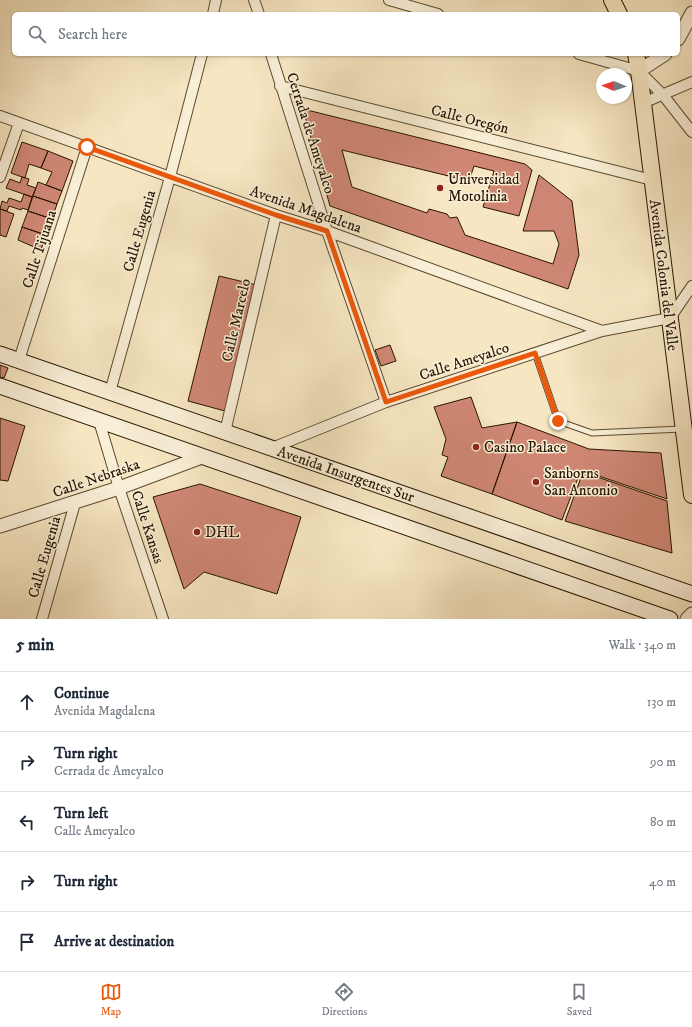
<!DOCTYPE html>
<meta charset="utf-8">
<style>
body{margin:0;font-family:"IM FELL DW Pica",serif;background:#f6f6f7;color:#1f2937}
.compass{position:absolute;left:596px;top:68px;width:36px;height:36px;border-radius:50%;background:#fff;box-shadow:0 1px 3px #0004;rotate:272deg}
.stop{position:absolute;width:12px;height:12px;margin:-9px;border:3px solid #ea580c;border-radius:50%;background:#fff}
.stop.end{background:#ea580c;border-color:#fff;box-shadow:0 1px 4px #0008}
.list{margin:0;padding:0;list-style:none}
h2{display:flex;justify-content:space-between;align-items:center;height:52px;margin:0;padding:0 16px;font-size:17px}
h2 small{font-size:13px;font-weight:400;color:#747a83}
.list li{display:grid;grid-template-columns:26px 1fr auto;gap:12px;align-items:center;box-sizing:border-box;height:60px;padding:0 16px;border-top:1px solid #e0e1e3}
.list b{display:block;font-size:15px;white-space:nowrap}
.list p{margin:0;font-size:13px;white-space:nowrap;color:#747a83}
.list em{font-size:13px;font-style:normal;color:#747a83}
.icon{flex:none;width:22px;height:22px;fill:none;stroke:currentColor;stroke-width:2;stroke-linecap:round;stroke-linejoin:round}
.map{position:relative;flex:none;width:692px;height:619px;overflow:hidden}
.search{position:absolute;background:#fff;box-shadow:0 1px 3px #0004;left:12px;right:12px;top:12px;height:44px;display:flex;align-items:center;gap:10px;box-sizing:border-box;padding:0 14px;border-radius:6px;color:#747a83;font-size:15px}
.sheet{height:352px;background:#fff}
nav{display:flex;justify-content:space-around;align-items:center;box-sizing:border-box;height:56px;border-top:1px solid #e0e1e3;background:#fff;font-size:11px;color:#747a83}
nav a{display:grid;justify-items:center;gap:2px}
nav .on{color:#ea580c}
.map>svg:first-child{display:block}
.building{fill:#cf8774;stroke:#271500}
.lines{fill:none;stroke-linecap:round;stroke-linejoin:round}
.service-casing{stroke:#5b4930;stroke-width:7}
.minor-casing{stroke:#5b4930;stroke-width:12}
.tertiary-casing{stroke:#5b4930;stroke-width:15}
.secondary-casing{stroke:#271500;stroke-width:17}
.primary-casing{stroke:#271500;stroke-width:18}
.service{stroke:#f9efd7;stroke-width:5}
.minor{stroke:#f9efd7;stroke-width:10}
.tertiary{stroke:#f9efd7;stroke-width:13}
.secondary{stroke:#f9efd7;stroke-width:15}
.primary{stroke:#f6e6c1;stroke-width:16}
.route{stroke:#ea580c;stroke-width:5}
.poi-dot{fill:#8f2418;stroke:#f9efd7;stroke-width:1.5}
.labels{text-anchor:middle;stroke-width:3;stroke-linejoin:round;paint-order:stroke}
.street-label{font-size:15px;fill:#271500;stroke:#f9efd7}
.poi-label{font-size:15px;fill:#271500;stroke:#f9efd7;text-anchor:start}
</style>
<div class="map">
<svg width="692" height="619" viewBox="0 0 692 619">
<rect width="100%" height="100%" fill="#f6e6c1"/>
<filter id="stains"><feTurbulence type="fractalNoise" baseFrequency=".005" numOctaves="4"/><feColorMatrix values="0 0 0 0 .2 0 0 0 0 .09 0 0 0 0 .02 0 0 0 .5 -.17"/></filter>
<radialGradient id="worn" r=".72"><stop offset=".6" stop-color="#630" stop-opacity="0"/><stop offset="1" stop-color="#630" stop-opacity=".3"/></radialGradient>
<path class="building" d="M303,109L525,164L532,170L519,216L483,207L494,171L474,166L469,181L342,150L352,187L427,213L429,209L447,214L450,218L457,217L465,235L553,264L559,244L554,231H523L539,175L572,201L579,255L568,289L330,206Z
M22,142L48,151L41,168L29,164L25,178L11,173Z
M48,151L73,161L62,191L46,185L52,172L41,168Z
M22,177L29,179L27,185L36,188L32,197L6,188L10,179L20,183Z
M38,182L62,191L57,204L33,196Z
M24,194L32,197L28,210L22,208L21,210L9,206L7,211L0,209L2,201L7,203L9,198L21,202Z
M33,196L57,204L52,219L28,211Z
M0,209L14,214L6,237L0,235Z
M28,211L52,219L46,235L22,227Z
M22,227L46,235L41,250L18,240Z
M219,276L257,285L225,411L188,401Z
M390,345L396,361L381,366L375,350Z
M0,365L8,368L4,378L0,377Z
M471,397L482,428L517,422L492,494L441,476L448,457L442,455L446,439L434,407Z
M0,418L25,426L8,481L0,480Z
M517,422L589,449L661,453L667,499L581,470L562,520L492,494Z
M583,472L667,501L672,553L565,521Z
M200,484L301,517L277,594L204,572L184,589L153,497Z"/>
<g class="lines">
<defs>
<path id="service" d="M535,353L558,421L592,433L682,429"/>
<path id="minor" d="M254,0L259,14
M389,0L438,14
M213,14L216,0
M271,54L327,231L386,402
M579,54L639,71L663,95L692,132
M280,86L652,180
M643,103L692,82
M0,116L276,215L327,231L602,331
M0,177L19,123
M19,360L87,147
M110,392L170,177L202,54
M99,421L119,488L163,619
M225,432L276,215
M272,448L386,402L602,331L670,318L692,286
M42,619L75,503"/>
<path id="tertiary" d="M678,39L692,13
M639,71L665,54
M0,526L119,488L202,457
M687,619L692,614"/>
<path id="secondary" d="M0,354L692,594
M0,386L670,619"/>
<path id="primary" d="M612,0L619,14
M636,54L639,71L692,495"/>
</defs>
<use href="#service" class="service-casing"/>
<use href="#minor" class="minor-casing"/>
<use href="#tertiary" class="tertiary-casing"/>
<use href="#secondary" class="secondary-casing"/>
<use href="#primary" class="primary-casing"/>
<use href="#service" class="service"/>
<use href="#minor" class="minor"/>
<use href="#tertiary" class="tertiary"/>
<use href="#secondary" class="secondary"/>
<use href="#primary" class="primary"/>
</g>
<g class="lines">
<path class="route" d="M87,147L276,215L327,231L386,402L535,353L558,421"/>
</g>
<g class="poi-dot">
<circle cx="440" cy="188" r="4"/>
<circle cx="476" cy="447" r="4"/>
<circle cx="536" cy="482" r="4"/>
<circle cx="197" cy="532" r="4"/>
</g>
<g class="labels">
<g class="street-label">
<text transform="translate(470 119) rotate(14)" y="5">Calle Oregón</text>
<text transform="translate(311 133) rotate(72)" y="5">Cerrada de Ameyalco</text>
<text transform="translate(306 209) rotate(19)" y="5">Avenida Magdalena</text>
<text transform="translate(139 231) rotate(-74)" y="5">Calle Eugenia</text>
<text transform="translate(39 249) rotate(-72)" y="5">Calle Tijuana</text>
<text transform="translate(664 275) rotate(83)" y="5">Avenida Colonia del Valle</text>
<text transform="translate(236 320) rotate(-77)" y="5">Calle Marcelo</text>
<text transform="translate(464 361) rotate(-18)" y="5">Calle Ameyalco</text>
<text transform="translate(346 474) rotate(19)" y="5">Avenida Insurgentes Sur</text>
<text transform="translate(96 478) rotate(-19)" y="5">Calle Nebraska</text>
<text transform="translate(148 527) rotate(72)" y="5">Calle Kansas</text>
<text transform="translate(44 557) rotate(-74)" y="5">Calle Eugenia</text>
</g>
<g class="poi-label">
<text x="448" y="184">Universidad<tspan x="448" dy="17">Motolinia</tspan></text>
<text x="484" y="452">Casino Palace</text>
<text x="544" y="478">Sanborns<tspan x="544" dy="17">San Antonio</tspan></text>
<text x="205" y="537">DHL</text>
</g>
</g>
<rect width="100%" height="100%" filter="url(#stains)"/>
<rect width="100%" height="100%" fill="url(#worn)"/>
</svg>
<svg class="compass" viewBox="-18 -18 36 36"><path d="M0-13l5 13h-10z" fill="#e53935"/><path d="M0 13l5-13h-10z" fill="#747a83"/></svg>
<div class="stop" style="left:87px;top:147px"></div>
<div class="stop end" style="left:558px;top:421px"></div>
<div class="search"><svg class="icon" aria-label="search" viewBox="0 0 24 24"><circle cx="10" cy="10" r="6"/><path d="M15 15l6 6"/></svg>Search here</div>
</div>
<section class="sheet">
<h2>5 min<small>Walk · 340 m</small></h2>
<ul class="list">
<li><svg class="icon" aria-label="ahead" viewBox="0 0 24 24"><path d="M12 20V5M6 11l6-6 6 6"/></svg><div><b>Continue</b><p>Avenida Magdalena</p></div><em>130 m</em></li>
<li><svg class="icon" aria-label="right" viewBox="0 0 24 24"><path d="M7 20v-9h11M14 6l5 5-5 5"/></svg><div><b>Turn right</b><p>Cerrada de Ameyalco</p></div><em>90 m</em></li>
<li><svg class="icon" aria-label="left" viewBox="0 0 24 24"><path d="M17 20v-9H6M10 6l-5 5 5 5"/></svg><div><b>Turn left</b><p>Calle Ameyalco</p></div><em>80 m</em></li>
<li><svg class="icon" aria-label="right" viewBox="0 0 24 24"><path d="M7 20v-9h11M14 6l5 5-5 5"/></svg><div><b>Turn right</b></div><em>40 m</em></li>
<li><svg class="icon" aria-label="arrive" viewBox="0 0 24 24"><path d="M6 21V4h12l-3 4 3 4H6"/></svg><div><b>Arrive at destination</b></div></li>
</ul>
</section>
<nav>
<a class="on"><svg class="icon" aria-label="map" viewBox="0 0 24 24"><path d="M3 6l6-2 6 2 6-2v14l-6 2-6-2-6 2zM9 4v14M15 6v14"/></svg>Map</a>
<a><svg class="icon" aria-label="directions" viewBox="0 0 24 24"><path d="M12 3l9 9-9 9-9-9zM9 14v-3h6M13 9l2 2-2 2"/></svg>Directions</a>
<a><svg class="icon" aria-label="saved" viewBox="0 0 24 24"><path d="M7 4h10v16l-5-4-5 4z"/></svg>Saved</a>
</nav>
